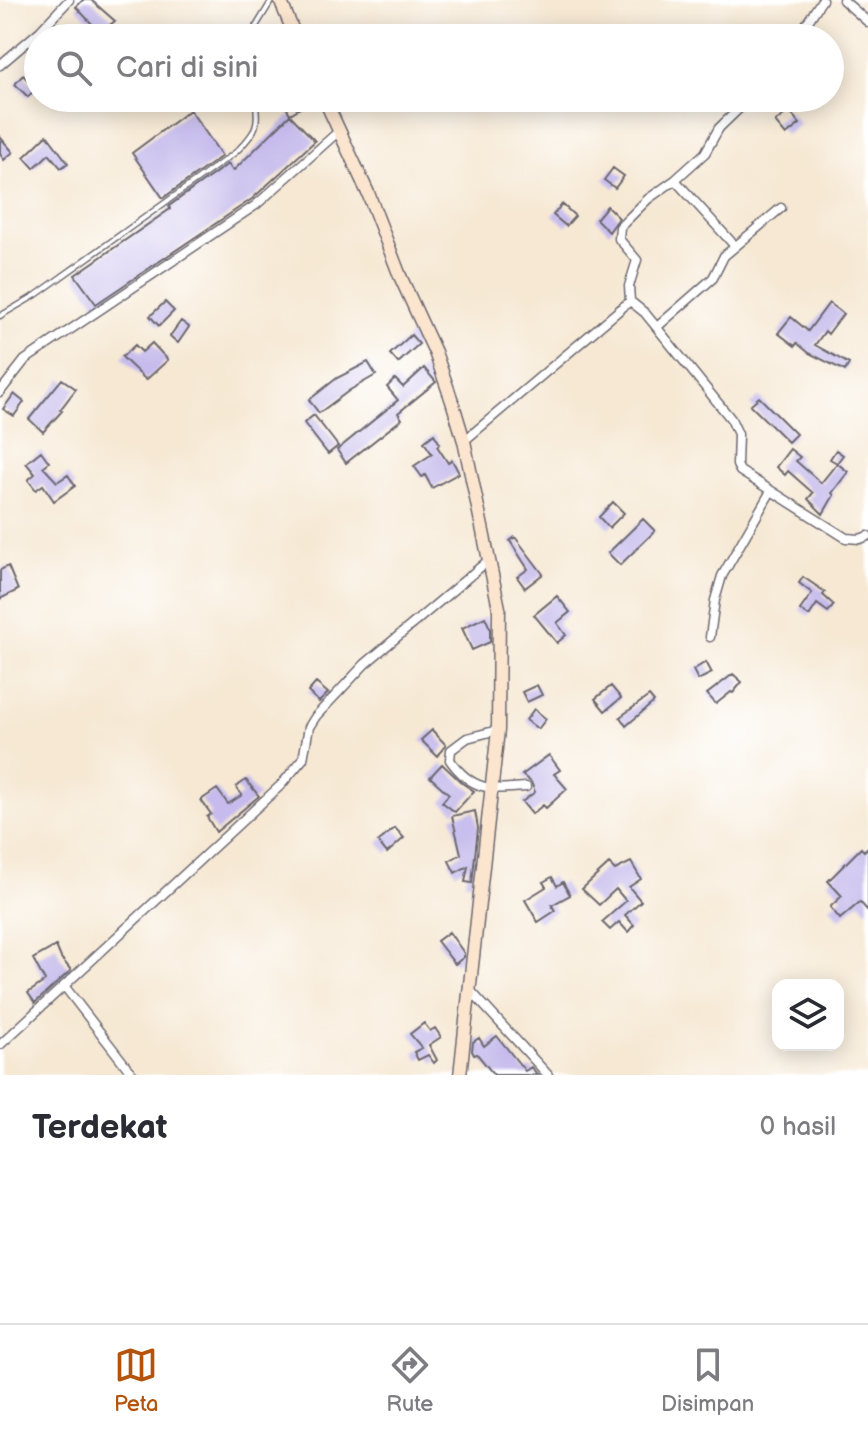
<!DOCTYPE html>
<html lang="id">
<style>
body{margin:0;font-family:"Balsamiq Sans",sans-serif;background:#f7f7f7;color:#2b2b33}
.controls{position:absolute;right:24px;bottom:24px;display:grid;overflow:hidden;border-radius:16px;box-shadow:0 4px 20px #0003}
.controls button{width:72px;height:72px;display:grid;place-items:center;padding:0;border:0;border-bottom:2px solid #e1e1e2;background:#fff;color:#2b2b33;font:40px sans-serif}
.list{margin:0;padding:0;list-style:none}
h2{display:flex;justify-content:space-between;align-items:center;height:104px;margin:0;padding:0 32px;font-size:34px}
h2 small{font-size:26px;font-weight:400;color:#7c7c81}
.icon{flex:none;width:44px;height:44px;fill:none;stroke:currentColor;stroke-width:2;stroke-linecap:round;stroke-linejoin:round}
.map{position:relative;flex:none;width:868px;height:1075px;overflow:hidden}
.search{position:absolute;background:#fff;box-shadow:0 4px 20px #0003;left:24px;right:24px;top:24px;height:88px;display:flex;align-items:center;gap:20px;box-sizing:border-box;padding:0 28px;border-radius:44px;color:#7c7c81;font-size:30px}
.sheet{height:248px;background:#fff}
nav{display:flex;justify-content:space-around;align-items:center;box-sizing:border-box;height:112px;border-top:2px solid #e1e1e2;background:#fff;font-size:22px;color:#7c7c81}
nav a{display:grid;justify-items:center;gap:4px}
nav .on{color:#b45309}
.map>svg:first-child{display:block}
.building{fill:#c6bbec}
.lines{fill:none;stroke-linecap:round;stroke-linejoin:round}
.service-casing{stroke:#6c6770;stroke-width:7}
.minor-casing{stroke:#6c6770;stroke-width:11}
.secondary-casing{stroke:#6c6770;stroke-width:15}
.service{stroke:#fff;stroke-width:4}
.minor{stroke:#fff;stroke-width:8}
.secondary{stroke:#fbe5cf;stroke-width:12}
</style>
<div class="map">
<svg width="868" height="1075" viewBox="0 0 868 1075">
<rect width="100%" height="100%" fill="#fff"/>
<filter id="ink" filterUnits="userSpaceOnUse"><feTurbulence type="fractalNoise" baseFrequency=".0125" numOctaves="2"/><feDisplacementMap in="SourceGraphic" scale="16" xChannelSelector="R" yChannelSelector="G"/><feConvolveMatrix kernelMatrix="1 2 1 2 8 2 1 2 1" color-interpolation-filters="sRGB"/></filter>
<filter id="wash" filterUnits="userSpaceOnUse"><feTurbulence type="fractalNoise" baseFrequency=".006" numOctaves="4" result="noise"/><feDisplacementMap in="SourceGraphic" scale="32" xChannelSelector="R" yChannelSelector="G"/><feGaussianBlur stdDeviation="1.8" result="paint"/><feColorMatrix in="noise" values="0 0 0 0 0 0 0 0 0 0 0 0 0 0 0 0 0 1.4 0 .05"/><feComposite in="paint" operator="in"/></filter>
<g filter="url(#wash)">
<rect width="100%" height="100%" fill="#f6e8d3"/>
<g id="blocks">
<path class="building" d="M83,0H91L115,21L97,35L91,27L94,26L76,7Z
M23,75L36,88L28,97L15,84Z
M281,98H301L305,105L290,114Z
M190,110L222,156L163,198L132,153Z
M789,111L800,124L786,135L775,122Z
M290,115L315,141L252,199L96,304L75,275L170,209L169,206L228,164L233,171Z
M47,135L68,163L61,168L49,154L34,168L24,157Z
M0,137L13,152L4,160L0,154Z
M613,168L624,176L615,188L604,180Z
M562,204L575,216L566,226L553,215Z
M607,206L619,218L609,232L596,219Z
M165,302L174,311L159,326L150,316Z
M829,303L843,314L828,334L825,331L815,345L849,364L845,371L809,353L797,343L795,346L778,333L791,317L808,331Z
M181,321L189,327L178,343L170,336Z
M411,335L419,344L398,363L390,354Z
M152,343L168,360L146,380L122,357L135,345L142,352Z
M368,362L376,375L350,390L319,413L309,400L337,378Z
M424,368L436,382L398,413L402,419L346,463L337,450L398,400L387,387L395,379L403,387Z
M62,379L76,389L60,410L62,411L43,432L29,419Z
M14,394L24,402L14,416L3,409Z
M759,397L796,434L788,442L750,405Z
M314,415L338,446L328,454L304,423Z
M434,434L440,444L437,446L448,463L452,460L459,473L432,488L425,475L422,477L414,466L432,454L424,442Z
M790,449L800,457L796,461L821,483L837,463L830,459L836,450L843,455L837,463L848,472L832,493L834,495L823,514L808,499L813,493L788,471L785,475L776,467Z
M41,451L49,462L43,467L57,482L68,475L75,486L54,501L43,485L36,490L28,480L35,474L26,463Z
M613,502L624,513L609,528L599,517Z
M643,519L655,531L620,565L608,553Z
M515,537L543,574L525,588L517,577L528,569L510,541Z
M8,566L18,590L0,599V570Z
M803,577L825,592L823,595L834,605L828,612L817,604L809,616L800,610L812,593L799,583Z
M557,596L570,612L557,623L566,635L557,643L534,615Z
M485,617L490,628V642L472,650L462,628Z
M706,662L712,673L698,680L693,670Z
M733,674L742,682L733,693L731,692L716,704L707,694Z
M316,683L328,693L319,702L308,692Z
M537,685L542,695L527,702L522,692Z
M611,686L621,698L605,711L595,699Z
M649,696L654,702L626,726L620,717Z
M534,709L546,719L538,729L526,720Z
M432,730L446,745L437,756L421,740Z
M549,755L560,770L554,774L567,789L546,808L543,805L532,814L522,802L535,792L531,782L522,775Z
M442,764L462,783L474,791L455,812L442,802L449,794L430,777Z
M246,780L259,796L216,832L207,817L211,814L201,800L217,789L228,804L242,795L236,787Z
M475,811L478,828L472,883L465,882L468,866L455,873L449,861L461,854L452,816Z
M395,828L404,838L387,853L378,842Z
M868,847V911L860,902L840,919L830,907L842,896L828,881L861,848L864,851Z
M631,862L641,879L629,887L641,901L625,915L634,925L628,932L619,922L610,930L602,922L626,901L616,889L599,905L582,889L609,864L615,870Z
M552,877L557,886L563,882L570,895L552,905L555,911L538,922L525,900L546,887L543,882Z
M449,932L464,953V957L455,964L437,941Z
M56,946L61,958L71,970L35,1003L28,993L45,981L33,959Z
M424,1023L430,1031L435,1028L441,1037L429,1045L437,1060L434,1063L428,1055L418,1060L414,1052L422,1048L410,1034Z
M497,1036L525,1071L531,1067L538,1075H494L477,1054L474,1055L472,1051L473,1042L479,1038L484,1046Z"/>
</g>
</g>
<g filter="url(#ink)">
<use href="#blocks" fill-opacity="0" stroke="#6c6770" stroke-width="2"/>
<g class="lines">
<defs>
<path id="service" d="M249,38L272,0
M0,316L36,295L236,152C256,132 260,126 255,98"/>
<path id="minor" d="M843,0L868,22
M797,38L822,0
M0,65L40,31L69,0
M675,180L735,246
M630,301L645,313L731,419L738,434L737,465L740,471L846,538L860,539L868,536
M657,327L713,278L724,256L781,208
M0,392L25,360L256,205L339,131
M464,441L630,301L629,286L637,260L619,239L620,227L648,199L675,180L705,153L719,128L750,98
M710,637L715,600L722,576L771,491
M498,730L467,738L451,750L450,760C472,791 490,790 526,787
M65,987L133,1075
M469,989L548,1075
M0,1045L281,785L303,759L309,727L316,716L365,664L490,559"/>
<path id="secondary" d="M280,0L296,38
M324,98L368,193L400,276L435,352L452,401L464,441L499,608L498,730L460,1075"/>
</defs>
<use href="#service" class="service-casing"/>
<use href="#minor" class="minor-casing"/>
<use href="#secondary" class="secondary-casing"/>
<use href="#service" class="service"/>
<use href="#minor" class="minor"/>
<use href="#secondary" class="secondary"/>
</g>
</g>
</svg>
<div class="controls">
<button><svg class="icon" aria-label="layers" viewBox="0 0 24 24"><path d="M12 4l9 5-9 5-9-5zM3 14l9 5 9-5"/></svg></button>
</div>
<div class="search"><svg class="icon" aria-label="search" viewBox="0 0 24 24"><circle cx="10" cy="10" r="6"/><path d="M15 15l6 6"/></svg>Cari di sini</div>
</div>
<section class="sheet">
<h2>Terdekat<small>0 hasil</small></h2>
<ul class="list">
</ul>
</section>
<nav>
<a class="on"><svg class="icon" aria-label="map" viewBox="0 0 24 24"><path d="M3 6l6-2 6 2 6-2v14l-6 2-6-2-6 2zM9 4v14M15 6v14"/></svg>Peta</a>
<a><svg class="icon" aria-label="directions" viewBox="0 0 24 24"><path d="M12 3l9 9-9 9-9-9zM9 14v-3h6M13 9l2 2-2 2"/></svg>Rute</a>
<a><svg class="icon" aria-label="saved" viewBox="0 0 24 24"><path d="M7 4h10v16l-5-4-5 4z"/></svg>Disimpan</a>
</nav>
